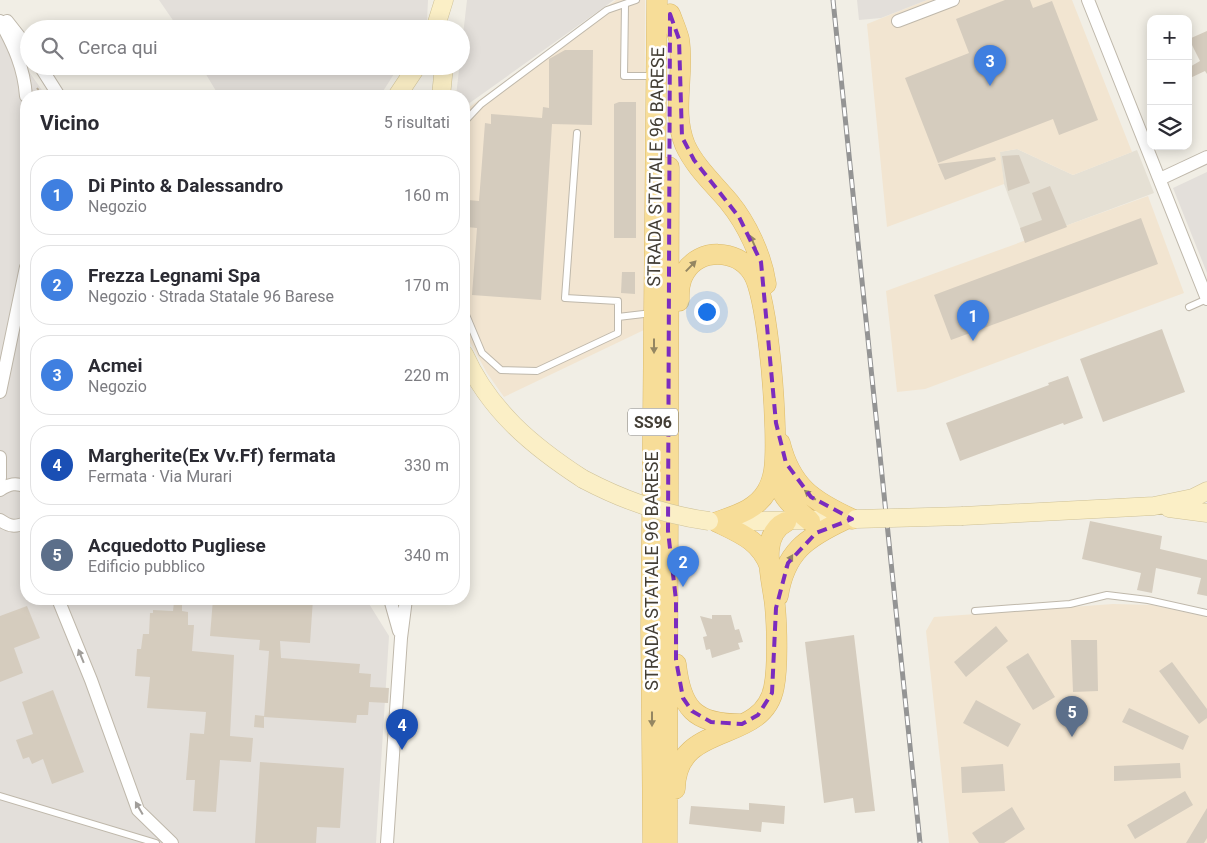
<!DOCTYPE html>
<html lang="it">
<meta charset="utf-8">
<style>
body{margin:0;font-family:Roboto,sans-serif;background:#f2f2f3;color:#2b2b33}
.controls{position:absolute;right:15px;top:15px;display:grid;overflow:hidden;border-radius:10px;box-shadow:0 2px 12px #0003}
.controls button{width:45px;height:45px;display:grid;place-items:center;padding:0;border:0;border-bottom:1px solid #e1e1e2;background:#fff;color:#2b2b33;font:25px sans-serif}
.you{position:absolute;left:706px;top:311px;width:18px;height:18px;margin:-12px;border:4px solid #fff;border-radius:50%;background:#1a73e8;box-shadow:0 0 0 8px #1a73e833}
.badge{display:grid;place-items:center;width:32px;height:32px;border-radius:50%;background:#ea580c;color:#fff;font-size:16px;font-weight:700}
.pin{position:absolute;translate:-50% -41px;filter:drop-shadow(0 1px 2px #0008)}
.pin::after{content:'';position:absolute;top:26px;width:18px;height:15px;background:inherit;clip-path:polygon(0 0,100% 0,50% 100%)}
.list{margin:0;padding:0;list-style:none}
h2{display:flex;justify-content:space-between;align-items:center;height:65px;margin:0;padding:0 20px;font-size:21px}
h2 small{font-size:16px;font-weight:400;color:#7c7c81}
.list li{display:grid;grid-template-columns:32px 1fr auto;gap:15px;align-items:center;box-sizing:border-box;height:80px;margin:0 10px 10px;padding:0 10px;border:1px solid #e1e1e2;border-radius:20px}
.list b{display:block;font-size:19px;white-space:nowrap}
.list p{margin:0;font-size:16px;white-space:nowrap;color:#7c7c81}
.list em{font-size:16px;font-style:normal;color:#7c7c81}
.icon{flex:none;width:28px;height:28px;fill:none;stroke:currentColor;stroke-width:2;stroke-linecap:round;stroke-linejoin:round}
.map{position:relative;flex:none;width:1207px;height:843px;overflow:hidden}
.search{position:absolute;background:#fff;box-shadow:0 2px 12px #0003;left:20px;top:20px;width:450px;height:55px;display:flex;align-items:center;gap:12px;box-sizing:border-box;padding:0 18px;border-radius:28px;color:#7c7c81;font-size:19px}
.panel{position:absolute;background:#fff;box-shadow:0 2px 12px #0003;left:20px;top:90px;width:450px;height:515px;border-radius:20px}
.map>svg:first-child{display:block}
.residential{fill:#e5e0d4}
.commercial{fill:#f2e5d1}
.industrial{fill:#e3dfda}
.building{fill:#d5ccbe}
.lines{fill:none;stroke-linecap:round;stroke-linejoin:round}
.lane-casing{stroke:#bfb8ab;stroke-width:8}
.street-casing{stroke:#bfb8ab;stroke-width:14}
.secondary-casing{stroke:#cec197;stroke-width:19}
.primary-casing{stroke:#dbba6a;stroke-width:21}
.path{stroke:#bdb19b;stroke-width:2;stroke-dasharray:2.5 2.5;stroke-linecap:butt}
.lane{stroke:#fff;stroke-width:6}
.street{stroke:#fff;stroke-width:12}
.secondary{stroke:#fbefc6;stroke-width:18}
.primary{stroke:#f7dd98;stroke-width:20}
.rail-casing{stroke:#949494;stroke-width:5}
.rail{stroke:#fff;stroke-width:3;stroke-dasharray:9;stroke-linecap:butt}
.secondary-bridge-casing{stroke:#cec197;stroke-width:19;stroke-linecap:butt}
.secondary-bridge{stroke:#fbefc6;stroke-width:18}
.oneway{fill:#948662}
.oneway2{fill:#a19e9a}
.marked{fill:none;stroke:#7b2cbf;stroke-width:4;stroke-dasharray:10 6;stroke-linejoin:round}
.labels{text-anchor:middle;stroke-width:5;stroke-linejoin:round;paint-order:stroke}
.shield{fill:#fff;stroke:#7b7872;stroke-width:1}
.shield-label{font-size:16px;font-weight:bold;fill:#433e35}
.street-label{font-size:18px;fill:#433e35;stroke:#fff}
</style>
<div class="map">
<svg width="1207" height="843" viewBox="0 0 1207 843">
<rect width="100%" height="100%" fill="#f1eee5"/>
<path class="residential" d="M1017,149L1073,175L1137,150L1154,193L1025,241L1004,184L999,152Z"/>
<path class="commercial" d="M616,0H645L644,330L504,397L487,373L464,331V111Z
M927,0H1072L1132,152L1073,175L1017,149L1000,152L1004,184L887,227L867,24Z
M1148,196L1184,293L925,389L897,392L886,291Z
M1113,604L1152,605L1207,617V843H949L926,631L934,617Z"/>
<path class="industrial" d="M159,0H428L427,21L422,29H179Z
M467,0H614L464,107V96H456Z
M857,0H927L881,18L859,20Z
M0,30L46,96H26V599H366L389,636L376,843H0Z
M201,66H399L380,96H219Z
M1207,172V273L1173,188Z"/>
<path class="building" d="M1005,0H1030L1033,8L1052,1L1098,120L1059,135L1053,119L938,163L905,78L969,53L956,19Z
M1207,31V74L1205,71L1188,79V68L1200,61L1189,39Z
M565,50H593L592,125L552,124L541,300L472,295L477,228L467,227L468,200L479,201L485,123L491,124V114L542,118L543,107L549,108V59Z
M619,102H636V238H614V104Z
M1019,155L1030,183L1008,191L1002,156Z
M995,157L996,160L945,180L938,164Z
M1050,186L1067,227L1025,243L1020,228L1042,220L1032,193Z
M1141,218L1158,264L951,340L934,295Z
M622,272H635V294L621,293Z
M1162,329L1185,392L1103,422L1080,359Z
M1068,376L1083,418L1064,425L1063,423L960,461L946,423L1049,385L1048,383Z
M1090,521L1162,536L1160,549L1207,560V596L1197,594L1201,578L1156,568L1152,593L1137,590L1141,573L1082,559Z
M213,599H313L310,643L280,641L281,658L360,664L359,673L371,674L370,687L389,688L388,703L369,702L368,715H357L356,723L264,717L269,651L259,650L260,640L210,636Z
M174,602H182V611L188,612V625H194L192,651L234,655L230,736L253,738L251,762L220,760L216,812L193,811L195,780H186L190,733L204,734L206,712L147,708L150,677L135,676L137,649H141L143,634H149L150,613H153V610L173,611Z
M27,606L40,638L14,648L23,673L0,682V616Z
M712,615H731L735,630L739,629L743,642L738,643L740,649L712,658L710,649L706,650L703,637L707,636L700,616L712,619Z
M996,626L1008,641L966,677L954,662Z
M854,635L875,811L855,813L853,798L824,803L805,642Z
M1071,640H1097L1098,691L1073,692Z
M1028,653L1055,697L1033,710L1006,667Z
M1172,662L1207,709V718L1199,724L1159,671Z
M53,690L84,772L52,784L43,759L32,764L29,757L23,759L16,740L33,734L22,702Z
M976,700L1021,724L1008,747L963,723Z
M1129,708L1189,736L1183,750L1122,722Z
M255,715L264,716V728L254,727Z
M260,762L344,768L340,828L317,827L316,843H255Z
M1180,763L1181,778L1114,781V766Z
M1003,764L1005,791L962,793L961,767Z
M1185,791L1193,805L1135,839L1127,825Z
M749,803L785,806L784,824L762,822L761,832L689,824L691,806L749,810Z
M1012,807L1025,829L1004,843H979L972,833Z
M1207,808V838L1204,843H1186Z"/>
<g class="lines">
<defs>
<path id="lane" d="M625,4L624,76H653
M466,120L481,104L607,10L636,0
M464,121L466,120L464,154
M1189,307L1207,299
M464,310L482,353L501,370L537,371L618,333V301L565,298L577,133
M618,317L652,313
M975,611L1070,604L1107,595L1148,600L1207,613
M0,796L156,843"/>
<path id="street" d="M1088,0L1207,299
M0,21C14,46 24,68 26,96
M7,21L29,49
M898,21L953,0
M40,66L59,96
M1160,179L1207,157
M0,392L26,267
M0,457V478
M0,490C9,484 16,482 26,487
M0,520C10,527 15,527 26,523
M58,599L91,680L138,810L172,843
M390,599L399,631
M387,843L401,638L406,599"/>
<path id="secondary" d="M435,29L444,0
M397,96L417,66
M441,96L444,66
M464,354C489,410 532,446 583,479
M1169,508L1207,513
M963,516L1154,506L1193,498L1207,491
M719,522L845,519"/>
<path id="primary" d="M670,14C673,22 677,31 679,39C685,74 671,111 685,145C695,167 714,184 729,202C747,224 762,256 766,284
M679,301C679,291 679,281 685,272C700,248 736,249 752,272C769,296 779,437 774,470C773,477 771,484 767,491C756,510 736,515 717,522
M780,443C791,487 813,501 852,519
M775,468C778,495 790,504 810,521
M717,522C740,533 761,541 770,567
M778,596C785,552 806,538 844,520
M676,664C681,708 694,724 740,724
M675,789C676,719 763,746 774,687C778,667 777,627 775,606C773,582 757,535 786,522
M653,843L651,628L657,0
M667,843L669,167"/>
</defs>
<use href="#lane" class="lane-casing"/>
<use href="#street" class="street-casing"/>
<use href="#secondary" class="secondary-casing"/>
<use href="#primary" class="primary-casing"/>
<path class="path" d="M37,88L43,96"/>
<use href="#lane" class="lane"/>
<use href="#street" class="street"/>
<use href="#secondary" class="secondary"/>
<use href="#primary" class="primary"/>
<defs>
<path id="rail" d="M833,0L920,843"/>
</defs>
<use href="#rail" class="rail-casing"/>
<use href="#rail" class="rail"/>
<defs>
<path id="secondary-bridge" d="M583,479C623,500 663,515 709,521
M856,519L963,516"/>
</defs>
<use href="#secondary-bridge" class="secondary-bridge-casing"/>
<use href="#secondary-bridge" class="secondary-bridge"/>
</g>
<defs><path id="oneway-solid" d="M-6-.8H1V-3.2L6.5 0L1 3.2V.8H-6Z" transform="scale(1.25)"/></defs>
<g class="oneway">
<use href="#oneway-solid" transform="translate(753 242) rotate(-114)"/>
<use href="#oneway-solid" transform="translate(691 266) rotate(-46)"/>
<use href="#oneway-solid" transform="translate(654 346) rotate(90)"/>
<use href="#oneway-solid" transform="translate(810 495) rotate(-140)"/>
<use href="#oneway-solid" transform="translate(789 561) rotate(-59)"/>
<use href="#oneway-solid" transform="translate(652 719) rotate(90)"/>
</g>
<g class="oneway2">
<use href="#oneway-solid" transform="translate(81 656) rotate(-112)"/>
<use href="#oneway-solid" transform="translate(139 808) rotate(-120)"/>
</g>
<path class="marked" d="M670,14L679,39L682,137L694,160L739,217L761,262L776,423L786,463L811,497L852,519L816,533L788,563L776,608L772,693L758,715L742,724L711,722L692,711L683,698L676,660V600L668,531Z"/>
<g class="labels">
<rect class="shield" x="628" y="408.5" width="50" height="27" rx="4"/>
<g class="shield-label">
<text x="653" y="428">SS96</text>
</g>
<g class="street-label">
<text transform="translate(656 167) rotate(-89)" y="6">STRADA STATALE 96 BARESE</text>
<text transform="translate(652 571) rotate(-90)" y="6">STRADA STATALE 96 BARESE</text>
</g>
</g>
</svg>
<div class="controls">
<button>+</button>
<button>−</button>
<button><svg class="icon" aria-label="layers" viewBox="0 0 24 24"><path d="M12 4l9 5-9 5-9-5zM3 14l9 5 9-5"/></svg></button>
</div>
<div class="you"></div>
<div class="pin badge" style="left:973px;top:341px;background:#3f7fe0">1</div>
<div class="pin badge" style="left:683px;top:587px;background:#3f7fe0">2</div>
<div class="pin badge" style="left:990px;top:86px;background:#3f7fe0">3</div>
<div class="pin badge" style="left:402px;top:750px;background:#1a4fb4">4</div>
<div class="pin badge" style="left:1072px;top:737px;background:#5c6f8a">5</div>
<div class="search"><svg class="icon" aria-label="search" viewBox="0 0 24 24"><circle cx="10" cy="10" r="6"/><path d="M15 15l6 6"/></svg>Cerca qui</div>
<section class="panel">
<h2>Vicino<small>5 risultati</small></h2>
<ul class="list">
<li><span class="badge" style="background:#3f7fe0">1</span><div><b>Di Pinto &amp; Dalessandro</b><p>Negozio</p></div><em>160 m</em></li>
<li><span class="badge" style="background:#3f7fe0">2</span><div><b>Frezza Legnami Spa</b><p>Negozio · Strada Statale 96 Barese</p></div><em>170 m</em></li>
<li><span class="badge" style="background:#3f7fe0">3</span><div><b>Acmei</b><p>Negozio</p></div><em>220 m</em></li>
<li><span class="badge" style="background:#1a4fb4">4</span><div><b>Margherite(Ex Vv.Ff) fermata</b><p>Fermata · Via Murari</p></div><em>330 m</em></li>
<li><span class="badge" style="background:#5c6f8a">5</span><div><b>Acquedotto Pugliese</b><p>Edificio pubblico</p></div><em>340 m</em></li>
</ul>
</section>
</div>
